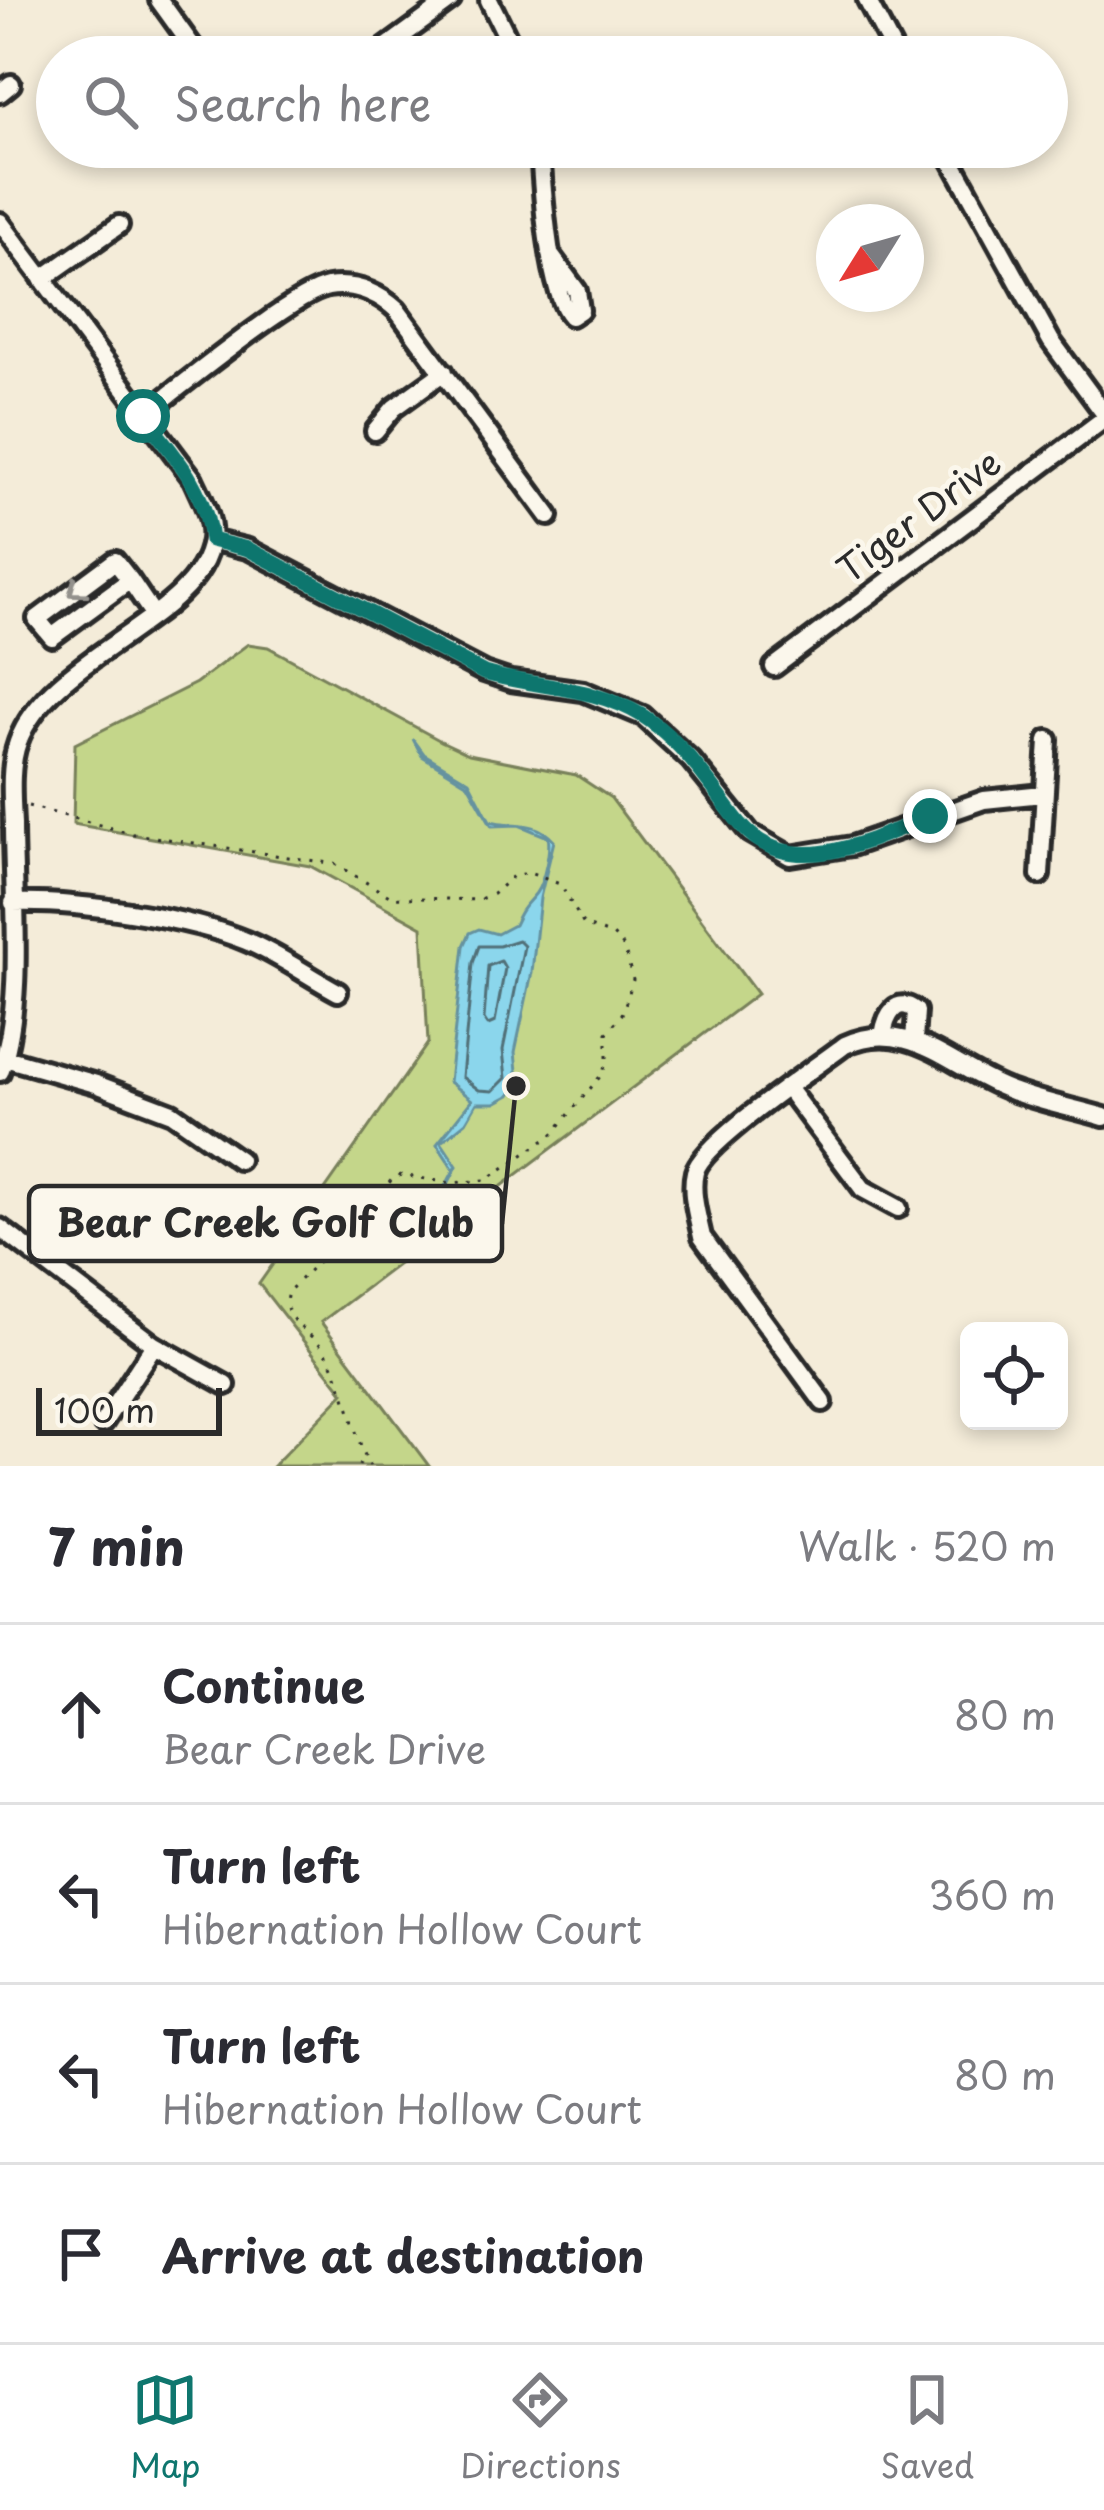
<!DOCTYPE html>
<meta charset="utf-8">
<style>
body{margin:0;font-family:"Playpen Sans",sans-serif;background:#f2f2f3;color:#2b2b33}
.controls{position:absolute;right:36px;bottom:36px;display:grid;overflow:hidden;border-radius:18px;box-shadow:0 6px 18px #0003}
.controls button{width:108px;height:108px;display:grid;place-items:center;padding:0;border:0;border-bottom:3px solid #e1e1e2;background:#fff;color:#2b2b33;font:60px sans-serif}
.compass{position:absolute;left:816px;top:204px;width:108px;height:108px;border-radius:50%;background:#fff;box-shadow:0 6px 18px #0003;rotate:233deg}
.scale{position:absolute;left:36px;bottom:30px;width:186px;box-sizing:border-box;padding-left:12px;border:6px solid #2b2b2b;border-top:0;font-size:33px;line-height:42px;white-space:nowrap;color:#2b2b2b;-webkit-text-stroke:9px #fbf7ec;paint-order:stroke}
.stop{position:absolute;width:36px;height:36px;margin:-27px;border:9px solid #0f766e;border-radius:50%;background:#fff}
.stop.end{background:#0f766e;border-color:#fff;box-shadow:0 3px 12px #0008}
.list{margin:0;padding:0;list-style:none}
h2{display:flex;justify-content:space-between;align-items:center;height:156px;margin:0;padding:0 48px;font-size:51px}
h2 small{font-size:39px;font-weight:400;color:#7c7c81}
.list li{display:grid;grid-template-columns:78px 1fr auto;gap:36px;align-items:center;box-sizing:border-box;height:180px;padding:0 48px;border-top:3px solid #e1e1e2}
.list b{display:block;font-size:45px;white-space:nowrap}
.list p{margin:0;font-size:39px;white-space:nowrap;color:#7c7c81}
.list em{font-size:39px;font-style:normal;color:#7c7c81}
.icon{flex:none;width:66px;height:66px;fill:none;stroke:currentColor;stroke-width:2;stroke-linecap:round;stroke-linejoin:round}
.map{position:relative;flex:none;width:1104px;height:1466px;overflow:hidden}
.search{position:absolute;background:#fff;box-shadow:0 6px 18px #0003;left:36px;right:36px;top:36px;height:132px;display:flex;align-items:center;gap:30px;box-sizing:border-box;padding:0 42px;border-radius:66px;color:#7c7c81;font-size:45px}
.sheet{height:876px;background:#fff}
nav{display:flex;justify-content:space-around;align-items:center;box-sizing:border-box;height:168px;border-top:3px solid #e1e1e2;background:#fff;font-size:33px;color:#7c7c81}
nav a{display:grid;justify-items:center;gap:6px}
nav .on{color:#0f766e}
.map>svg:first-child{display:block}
.green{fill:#c4d68a;stroke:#78805a;stroke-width:3}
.water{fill:#8bd6ec;stroke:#65929f;stroke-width:3}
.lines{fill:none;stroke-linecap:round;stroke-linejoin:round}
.shore{stroke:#516f78;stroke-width:3}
.minor-casing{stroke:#2b2b2b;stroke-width:26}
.path{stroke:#2b2b2b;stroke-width:3;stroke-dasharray:3 9;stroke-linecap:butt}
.minor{stroke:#fbf7ec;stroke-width:16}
.oneway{stroke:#93918c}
.route{stroke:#0f766e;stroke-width:15}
.labels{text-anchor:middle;stroke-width:10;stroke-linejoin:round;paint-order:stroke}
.street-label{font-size:36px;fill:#2b2b2b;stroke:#fbf7ec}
.leader{fill:none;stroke:#2b2b2b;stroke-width:4.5}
.callout-dot{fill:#2b2b2b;stroke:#fbf7ec;stroke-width:4.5}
.callout{fill:#fbf7ec;stroke:#2b2b2b;stroke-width:4.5}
.callout-label{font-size:39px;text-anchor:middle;font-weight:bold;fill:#2b2b2b}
</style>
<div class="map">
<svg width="1104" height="1466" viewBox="0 0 1104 1466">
<rect width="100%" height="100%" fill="#f4ecd9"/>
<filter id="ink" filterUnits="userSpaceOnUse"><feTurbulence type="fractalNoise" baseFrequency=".00833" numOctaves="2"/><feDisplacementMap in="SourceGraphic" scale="24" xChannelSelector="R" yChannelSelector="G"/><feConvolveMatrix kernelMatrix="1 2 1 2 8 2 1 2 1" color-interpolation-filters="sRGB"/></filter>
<g filter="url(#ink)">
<path class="green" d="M248,644L268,647L441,741L469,754L576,775L611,798L757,994L321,1322L429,1466H273L344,1393L259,1284L428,1043L422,927L310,866L73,824L75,744L196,683Z"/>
<path class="water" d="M413,739L424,754L469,781L490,821C514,827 535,819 554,841L540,898L532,972L515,1052L518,1080L510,1095L495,1103H477L466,1122L441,1142L457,1166L448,1184L452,1206L445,1187L454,1170L437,1144L472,1100L449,1082L464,946L470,933L479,929L497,934L514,925C523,905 524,908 536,893C544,882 551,849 548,837L519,825L492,826L468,784L422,756Z"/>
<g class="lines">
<path class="shore" d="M518,940L524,946L503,1050L506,1078L493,1091L479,1090L462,1077L473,963L479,946H499Z
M501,961L505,968L495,1022L488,1025L484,1019L488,966Z"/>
<defs>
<path id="minor" d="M159,0L200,57
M489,0L517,57
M867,0L897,57
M373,57L451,0
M0,93L11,84
M540,147C542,183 548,293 571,316L580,310L577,291L552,257
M944,147L1051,341L1104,413
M0,222L193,479C201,497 214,519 211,540C200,620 50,654 18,742C9,766 12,799 13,825C13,899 25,1003 0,1072
M42,279L119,225
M143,415C177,390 294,293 328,287C355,283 377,292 397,310L549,516
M375,431L394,408L444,372
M211,540L248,549L484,672L511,681L583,691L643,716L691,760L750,833L790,856L852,846L984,800L1043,794
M130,580L115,561L37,619L52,637L130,580L153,614
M774,667L1104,419
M1040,875L1048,740
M13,903C75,901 189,917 246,941C278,954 308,976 338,992
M883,1035C886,1016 896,995 916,1011L914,1041
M5,1058L96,1084L172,1113L239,1160
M788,1089L863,1189L898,1208
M0,1228L154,1345L226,1385
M823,1402L702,1237C698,1218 690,1192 695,1172C703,1142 815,1068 845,1045C909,1015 954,1071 1012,1091C1041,1102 1073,1108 1104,1117
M103,1423L154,1345"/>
</defs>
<use href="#minor" class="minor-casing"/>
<path class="path" d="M28,806L134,834L335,864L391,897L477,900L493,894L514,875L529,873L560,884L584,925L613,935L624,947L633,980L622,1014L607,1033V1059L603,1073L552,1135L486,1180L451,1183L401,1175L392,1179L369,1209L288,1292C279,1321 311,1330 325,1351C347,1386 351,1430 370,1466
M359,1466L363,1456"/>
<use href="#minor" class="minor"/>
</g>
<defs><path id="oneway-chevron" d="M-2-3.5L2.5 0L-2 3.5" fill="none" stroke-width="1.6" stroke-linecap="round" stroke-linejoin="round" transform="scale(3)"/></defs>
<use class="oneway" href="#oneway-chevron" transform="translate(76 590) rotate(144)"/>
</g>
<g class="lines" filter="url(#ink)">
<path class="route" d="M143,416C175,456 205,488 211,540L248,549L484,673C537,688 595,686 643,716C668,732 691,758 708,781C721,797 733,818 748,832C799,879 875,838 930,816"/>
</g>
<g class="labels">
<g class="street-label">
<text transform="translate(919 516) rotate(-37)" y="13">Tiger Drive</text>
</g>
</g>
<path class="leader" d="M516 1086L502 1224"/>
<circle class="callout-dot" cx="516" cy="1086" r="12"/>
<rect class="callout" x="29" y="1186" width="473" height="75" rx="12"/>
<g class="callout-label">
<text x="265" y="1237">Bear Creek Golf Club</text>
</g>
</svg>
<div class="controls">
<button><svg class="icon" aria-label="locate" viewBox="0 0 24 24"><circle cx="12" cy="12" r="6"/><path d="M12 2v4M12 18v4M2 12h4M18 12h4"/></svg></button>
</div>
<svg class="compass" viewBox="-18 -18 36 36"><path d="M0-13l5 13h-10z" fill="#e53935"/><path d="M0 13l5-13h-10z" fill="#7c7c81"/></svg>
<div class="scale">100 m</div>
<div class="stop" style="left:143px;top:416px"></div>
<div class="stop end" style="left:930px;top:816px"></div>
<div class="search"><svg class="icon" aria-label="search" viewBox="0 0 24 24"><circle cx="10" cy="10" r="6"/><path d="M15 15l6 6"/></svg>Search here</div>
</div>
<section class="sheet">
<h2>7 min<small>Walk · 520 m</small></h2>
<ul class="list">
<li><svg class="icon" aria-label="ahead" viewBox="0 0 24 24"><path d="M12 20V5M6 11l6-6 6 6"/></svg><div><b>Continue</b><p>Bear Creek Drive</p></div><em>80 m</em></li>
<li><svg class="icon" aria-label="left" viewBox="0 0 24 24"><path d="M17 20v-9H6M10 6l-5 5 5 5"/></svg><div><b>Turn left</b><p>Hibernation Hollow Court</p></div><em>360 m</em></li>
<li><svg class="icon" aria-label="left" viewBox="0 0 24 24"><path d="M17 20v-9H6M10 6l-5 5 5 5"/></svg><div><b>Turn left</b><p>Hibernation Hollow Court</p></div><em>80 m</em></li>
<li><svg class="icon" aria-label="arrive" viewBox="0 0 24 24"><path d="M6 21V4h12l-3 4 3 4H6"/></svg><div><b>Arrive at destination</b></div></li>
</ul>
</section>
<nav>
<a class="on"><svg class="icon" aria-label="map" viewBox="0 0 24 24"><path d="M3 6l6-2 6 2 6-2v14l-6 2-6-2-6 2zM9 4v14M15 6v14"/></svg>Map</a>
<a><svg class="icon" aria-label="directions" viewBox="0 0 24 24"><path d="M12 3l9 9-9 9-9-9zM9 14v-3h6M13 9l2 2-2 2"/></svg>Directions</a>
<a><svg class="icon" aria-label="saved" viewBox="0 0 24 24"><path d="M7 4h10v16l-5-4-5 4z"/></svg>Saved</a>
</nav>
